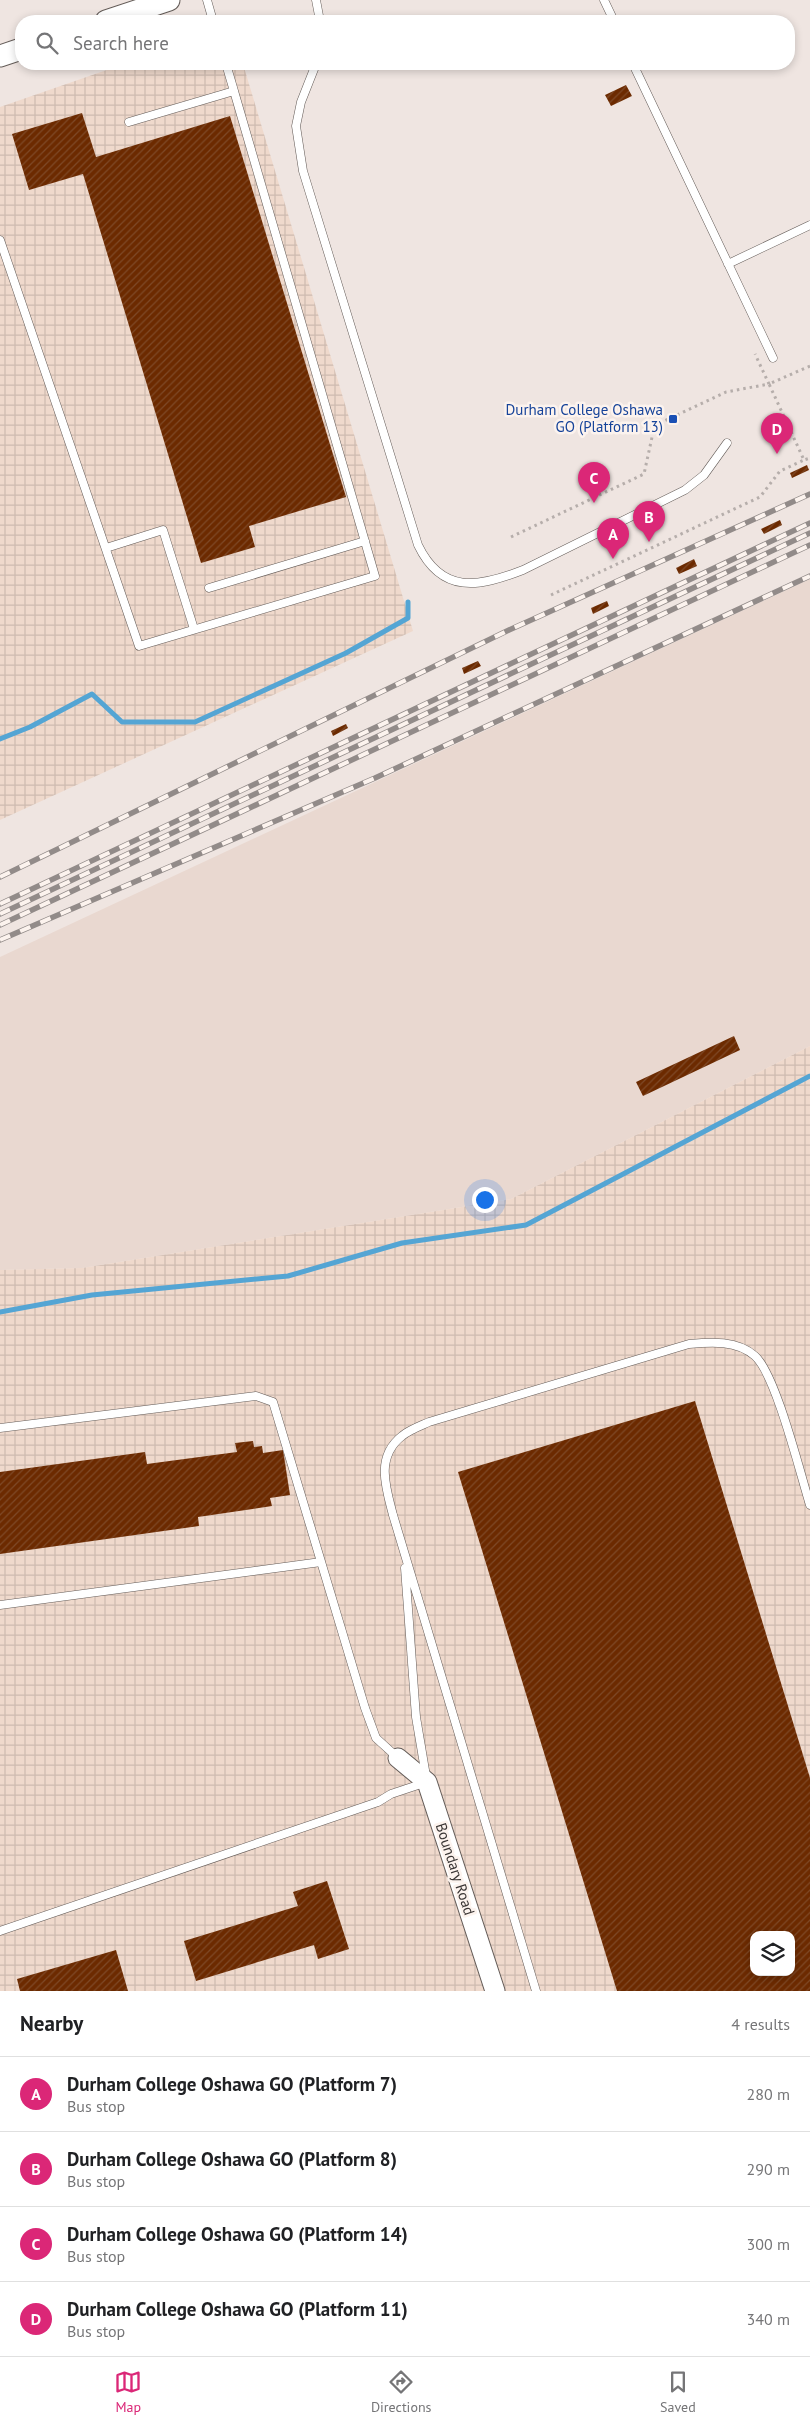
<!DOCTYPE html>
<style>
body{margin:0;font-family:"PT Sans",sans-serif;background:#f2f2f2;color:#202124}
.controls{position:absolute;right:15px;bottom:15px;display:grid;overflow:hidden;border-radius:10px;box-shadow:0 2px 8px #0003}
.controls button{width:45px;height:45px;display:grid;place-items:center;padding:0;border:0;border-bottom:1px solid #e0e0e0;background:#fff;color:#202124;font:25px sans-serif}
.you{position:absolute;left:484px;top:1199px;width:18px;height:18px;margin:-12px;border:4px solid #fff;border-radius:50%;background:#1a73e8;box-shadow:0 0 0 8px #1a73e833}
.badge{display:grid;place-items:center;width:32px;height:32px;border-radius:50%;background:#db2777;color:#fff;font-size:16px;font-weight:700}
.pin{position:absolute;translate:-50% -41px;filter:drop-shadow(0 1px 2px #0008)}
.pin::after{content:'';position:absolute;top:26px;width:18px;height:15px;background:inherit;clip-path:polygon(0 0,100% 0,50% 100%)}
.list{margin:0;padding:0;list-style:none}
h2{display:flex;justify-content:space-between;align-items:center;height:65px;margin:0;padding:0 20px;font-size:21px}
h2 small{font-size:16px;font-weight:400;color:#757577}
.list li{display:grid;grid-template-columns:32px 1fr auto;gap:15px;align-items:center;box-sizing:border-box;height:75px;padding:0 20px;border-top:1px solid #e0e0e0}
.list b{display:block;font-size:19px;white-space:nowrap}
.list p{margin:0;font-size:16px;white-space:nowrap;color:#757577}
.list em{font-size:16px;font-style:normal;color:#757577}
.icon{flex:none;width:28px;height:28px;fill:none;stroke:currentColor;stroke-width:2;stroke-linecap:round;stroke-linejoin:round}
.map{position:relative;flex:none;width:810px;height:1991px;overflow:hidden}
.search{position:absolute;background:#fff;box-shadow:0 2px 8px #0003;left:15px;right:15px;top:15px;height:55px;display:flex;align-items:center;gap:12px;box-sizing:border-box;padding:0 18px;border-radius:20px;color:#757577;font-size:19px}
.sheet{height:365px;background:#fff}
nav{display:flex;justify-content:space-around;align-items:center;box-sizing:border-box;height:70px;border-top:1px solid #e0e0e0;background:#fff;font-size:14px;color:#757577}
nav a{display:grid;justify-items:center;gap:2px}
nav .on{color:#db2777}
.map>svg:first-child{display:block}
.built{fill:#e9d8d0}
.industrial{fill:url(#industrial-grid);fill-rule:evenodd}
.lines{fill:none;stroke-linecap:round;stroke-linejoin:round}
.stream{stroke:#54a5d4;stroke-width:5}
.building{fill:url(#building-hatch);fill-rule:evenodd}
.service-casing{stroke:#645c58;stroke-width:9}
.tertiary-casing{stroke:#645c58;stroke-width:21}
.secondary-casing{stroke:#645c58;stroke-width:23}
.path{stroke:#b6aeab;stroke-width:3;stroke-dasharray:2.5 4;stroke-linecap:butt}
.service{stroke:#fff;stroke-width:8}
.tertiary{stroke:#fff;stroke-width:19}
.secondary{stroke:#fff;stroke-width:21}
.rail-casing{stroke:#928b89;stroke-width:5.5}
.rail{stroke:#fcf3ee;stroke-width:4;stroke-dasharray:11;stroke-linecap:butt}
.transit-dot{fill:#1a4fb4;stroke:#fcf3ee;stroke-width:2}
.labels{text-anchor:middle;stroke-width:5;stroke-linejoin:round;paint-order:stroke}
.transit-label{font-size:15px;fill:#164399;stroke:#fcf3ee;text-anchor:end}
.street-label{font-size:15px;fill:#3a3635;stroke:#fcf3ee}
</style>
<div class="map">
<svg width="810" height="1991" viewBox="0 0 810 1991">
<defs>
<pattern id="industrial-grid" width="8" height="8" patternUnits="userSpaceOnUse" patternTransform="scale(1.25)"><rect width="8" height="8" fill="#efd9cc"/><path d="M0 4h8M4 0v8" fill="none" stroke="#cebbb0"/></pattern>
<pattern id="building-hatch" width="6" height="6" patternUnits="userSpaceOnUse" patternTransform="scale(1.25)"><rect width="6" height="6" fill="#6c2a00"/><path d="M-1 1l2-2M0 6l6-6M5 7l2-2" fill="none" stroke="#7e4927"/></pattern>
</defs>
<rect width="100%" height="100%" fill="#efe5e1"/>
<path class="built" d="M810,579V1046L511,1199L82,1268L0,1270V957Z"/>
<path class="industrial" d="M124,64H243L413,631L0,820V107Z
M810,1046V1991H0V1270L82,1268L511,1199ZM754,1935H791V1972H754Z"/>
<g class="lines">
<path class="stream" d="M0,739L30,727L92,694L122,722H195L346,653L408,618V602
M0,1312L92,1295L288,1276L402,1243L526,1225L810,1076"/>
</g>
<path class="building" d="M626,85L632,96L611,106L605,95Z
M82,113L96,157L230,116L346,497L249,526L255,547L201,563L83,174L29,190L12,134Z
M807,465L809,470L792,478L790,473Z
M780,520L782,525L764,534L761,529Z
M694,559L697,566L679,574L676,568Z
M607,601L609,606L593,614L591,608Z
M478,661L481,666L464,674L462,668Z
M346,724L348,728L333,736L331,731Z
M734,1036L740,1050L643,1096L636,1082Z
M695,1401L810,1778V1991H617L458,1472ZM754,1935H791V1972H754Z
M253,1441L254,1447L262,1446L263,1453L283,1450L290,1495L270,1498L272,1506L198,1517L199,1526L0,1554V1472L145,1452L147,1464L237,1452L235,1443Z
M327,1881L349,1949L318,1959L314,1945L196,1981L184,1941L298,1906L293,1892Z
M116,1950L128,1991H20L17,1979Z"/>
<g class="lines">
<defs>
<path id="service" d="M207,0L213,21
M316,0L320,21
M604,0L614,21
M316,64L301,102L296,126L303,171L418,545C442,595 479,587 523,570L685,490L704,475L727,443
M633,64L773,358
M129,122L234,91L226,64
M0,240L139,646L375,576L234,91
M728,264L810,225
M106,548L163,530L194,629
M209,588L365,541
M0,1428L256,1396L273,1402L365,1708L376,1738L398,1758
M0,1605L321,1562
M0,1931L378,1802L391,1794L427,1782L416,1717L405,1568
M536,1991L393,1515C386,1488 375,1457 402,1436C409,1430 420,1426 429,1422L689,1344C711,1342 737,1340 755,1356C776,1375 800,1473 810,1505"/>
<path id="tertiary" d="M398,1758L427,1782L495,1991"/>
<path id="secondary" d="M106,21L169,0
M0,56L21,49"/>
</defs>
<use href="#service" class="service-casing"/>
<use href="#tertiary" class="tertiary-casing"/>
<use href="#secondary" class="secondary-casing"/>
<path class="path" d="M810,366L769,384L804,460L810,458
M511,537L644,474L654,428L660,423L726,392L769,384L755,354
M551,595L760,497L780,471L804,460"/>
<use href="#service" class="service"/>
<use href="#tertiary" class="tertiary"/>
<use href="#secondary" class="secondary"/>
<defs>
<path id="rail" d="M0,877L509,630L810,494
M0,904L810,523
M0,914L810,533
M0,925L810,545
M0,940L375,778L810,576"/>
</defs>
<use href="#rail" class="rail-casing"/>
<use href="#rail" class="rail"/>
</g>
<rect class="transit-dot" x="668" y="414" width="10" height="10" rx="2.5"/>
<g class="labels">
<g class="transit-label">
<text x="663" y="415">Durham College Oshawa<tspan x="663" dy="17">GO (Platform 13)</tspan></text>
</g>
<g class="street-label">
<text transform="translate(455 1869) rotate(72)" y="5">Boundary Road</text>
</g>
</g>
</svg>
<div class="controls">
<button><svg class="icon" aria-label="layers" viewBox="0 0 24 24"><path d="M12 4l9 5-9 5-9-5zM3 14l9 5 9-5"/></svg></button>
</div>
<div class="you"></div>
<div class="pin badge" style="left:613px;top:559px">A</div>
<div class="pin badge" style="left:649px;top:542px">B</div>
<div class="pin badge" style="left:594px;top:503px">C</div>
<div class="pin badge" style="left:777px;top:454px">D</div>
<div class="search"><svg class="icon" aria-label="search" viewBox="0 0 24 24"><circle cx="10" cy="10" r="6"/><path d="M15 15l6 6"/></svg>Search here</div>
</div>
<section class="sheet">
<h2>Nearby<small>4 results</small></h2>
<ul class="list">
<li><span class="badge">A</span><div><b>Durham College Oshawa GO (Platform 7)</b><p>Bus stop</p></div><em>280 m</em></li>
<li><span class="badge">B</span><div><b>Durham College Oshawa GO (Platform 8)</b><p>Bus stop</p></div><em>290 m</em></li>
<li><span class="badge">C</span><div><b>Durham College Oshawa GO (Platform 14)</b><p>Bus stop</p></div><em>300 m</em></li>
<li><span class="badge">D</span><div><b>Durham College Oshawa GO (Platform 11)</b><p>Bus stop</p></div><em>340 m</em></li>
</ul>
</section>
<nav>
<a class="on"><svg class="icon" aria-label="map" viewBox="0 0 24 24"><path d="M3 6l6-2 6 2 6-2v14l-6 2-6-2-6 2zM9 4v14M15 6v14"/></svg>Map</a>
<a><svg class="icon" aria-label="directions" viewBox="0 0 24 24"><path d="M12 3l9 9-9 9-9-9zM9 14v-3h6M13 9l2 2-2 2"/></svg>Directions</a>
<a><svg class="icon" aria-label="saved" viewBox="0 0 24 24"><path d="M7 4h10v16l-5-4-5 4z"/></svg>Saved</a>
</nav>
